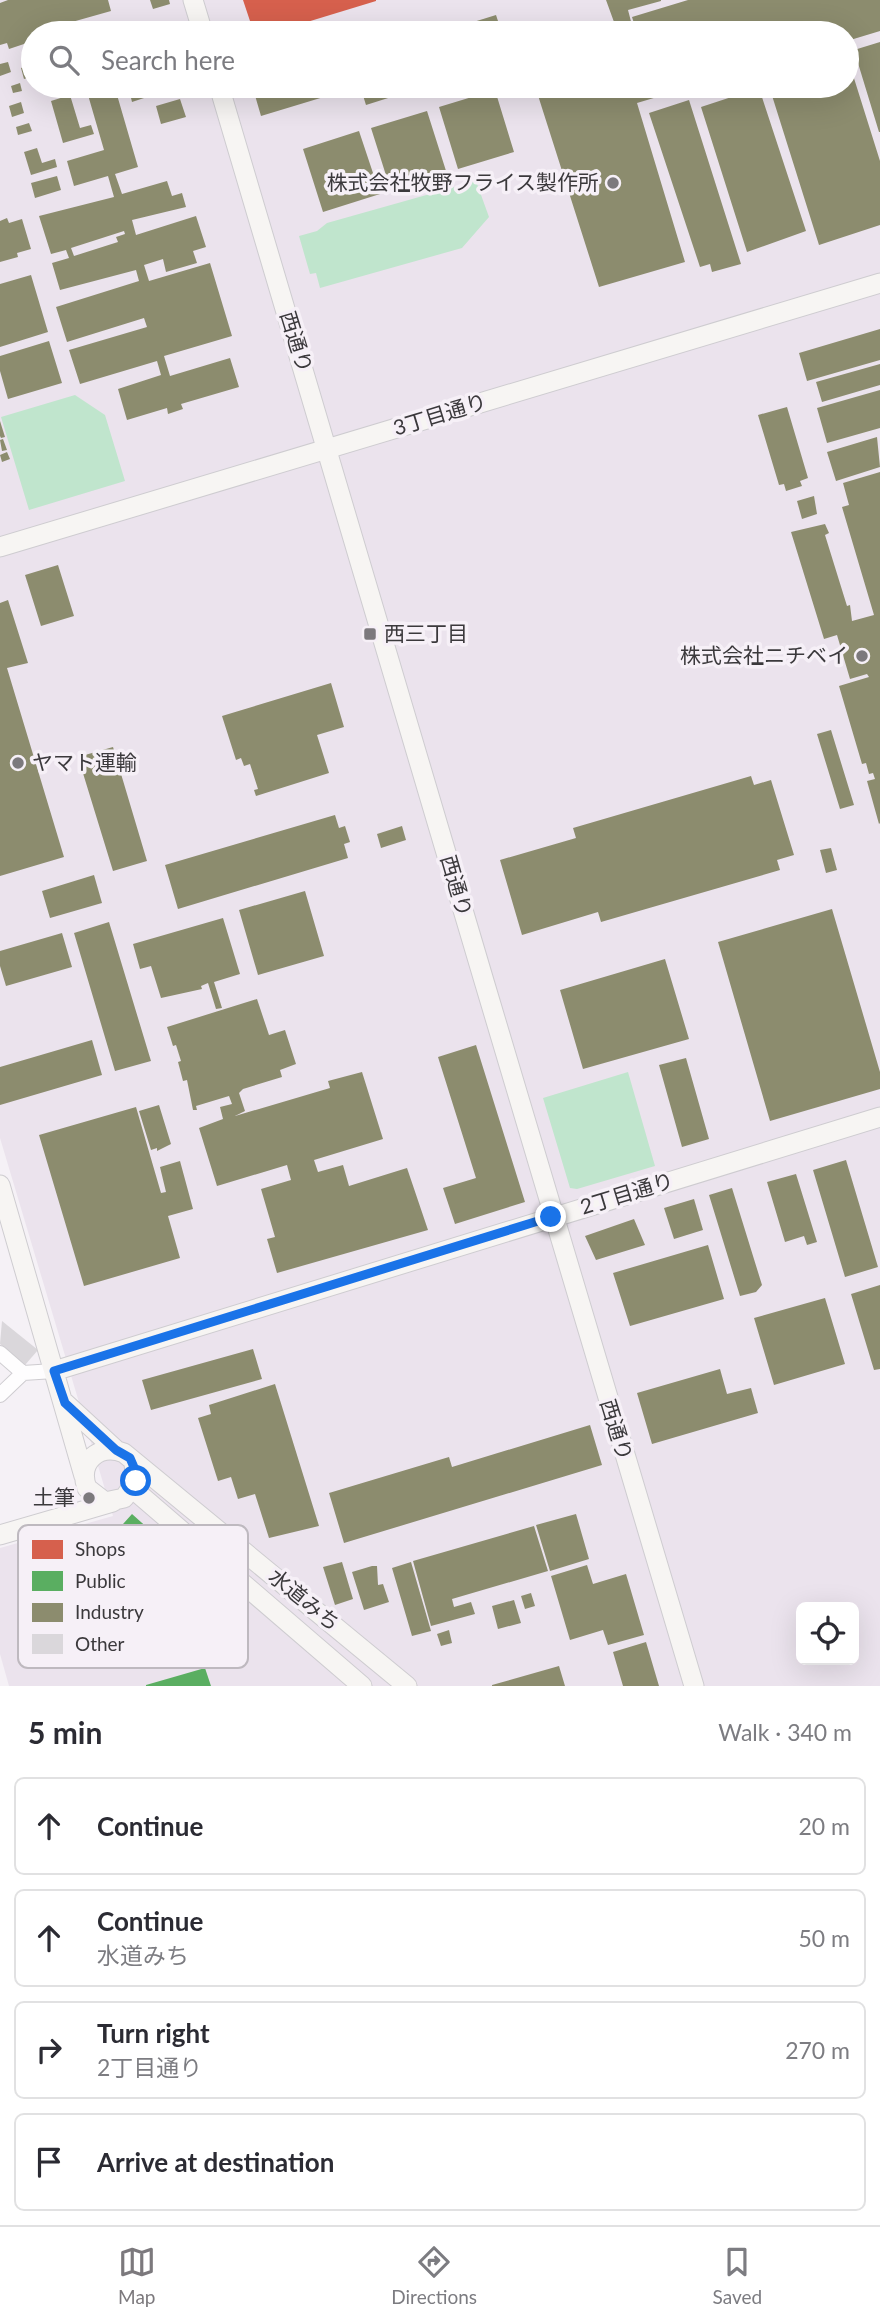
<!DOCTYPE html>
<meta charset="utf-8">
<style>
body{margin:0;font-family:Lato,"Noto Sans JP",sans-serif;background:#f7f7f7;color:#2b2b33}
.controls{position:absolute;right:21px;bottom:21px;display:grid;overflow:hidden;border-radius:10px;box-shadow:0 7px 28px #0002}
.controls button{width:63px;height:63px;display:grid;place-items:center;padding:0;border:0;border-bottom:2px solid #e1e1e2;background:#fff;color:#2b2b33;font:35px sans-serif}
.stop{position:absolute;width:21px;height:21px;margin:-16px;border:5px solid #1a73e8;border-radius:50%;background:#fff}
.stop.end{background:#1a73e8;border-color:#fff;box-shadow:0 2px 7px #0008}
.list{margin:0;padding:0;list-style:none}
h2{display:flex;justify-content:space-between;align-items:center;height:91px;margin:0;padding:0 28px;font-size:30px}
h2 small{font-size:23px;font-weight:400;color:#7c7c81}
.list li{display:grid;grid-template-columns:46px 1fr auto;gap:21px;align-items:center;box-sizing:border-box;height:98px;margin:0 14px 14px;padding:0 14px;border:2px solid #e1e1e2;border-radius:10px}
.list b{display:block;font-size:26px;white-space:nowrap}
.list p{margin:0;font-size:23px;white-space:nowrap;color:#7c7c81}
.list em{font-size:23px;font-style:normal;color:#7c7c81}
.icon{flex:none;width:38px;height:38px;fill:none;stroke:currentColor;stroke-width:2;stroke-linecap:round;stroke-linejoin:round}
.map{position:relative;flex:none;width:880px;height:1686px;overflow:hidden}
.search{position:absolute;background:#fff;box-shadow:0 7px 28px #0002;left:21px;right:21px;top:21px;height:77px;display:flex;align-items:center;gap:18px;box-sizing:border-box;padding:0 24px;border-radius:38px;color:#7c7c81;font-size:26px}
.sheet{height:539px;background:#fff}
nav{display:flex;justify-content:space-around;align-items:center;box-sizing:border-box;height:98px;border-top:2px solid #e1e1e2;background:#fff;font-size:19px;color:#7c7c81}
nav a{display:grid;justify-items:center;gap:4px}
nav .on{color:#7c797d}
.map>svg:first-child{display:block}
.built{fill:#ebe3ed;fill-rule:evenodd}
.green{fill:#c0e5cd}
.shops{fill:#d6604d}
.public{fill:#5aae61}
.industry{fill:#8c8c6e;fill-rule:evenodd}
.building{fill:#dad7db}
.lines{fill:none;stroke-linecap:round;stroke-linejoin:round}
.street-casing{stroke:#ceccd0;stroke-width:16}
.secondary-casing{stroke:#ceccd0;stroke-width:21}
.street{stroke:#fefdfe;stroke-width:14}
.secondary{stroke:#f7f5f3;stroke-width:19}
.route{stroke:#1a73e8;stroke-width:9}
.poi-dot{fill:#7c797d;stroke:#f6f0f7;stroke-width:2.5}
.labels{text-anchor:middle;stroke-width:7;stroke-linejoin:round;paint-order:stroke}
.poi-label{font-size:21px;fill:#3b393c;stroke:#f6f0f7;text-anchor:end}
.street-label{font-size:21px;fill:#3b393c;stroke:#f6f0f7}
.key{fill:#f6f0f7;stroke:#beb9bf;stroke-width:2}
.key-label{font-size:19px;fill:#3b393c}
</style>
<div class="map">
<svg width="880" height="1686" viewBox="0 0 880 1686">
<rect width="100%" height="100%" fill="#f5f1f6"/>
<path class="built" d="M0,0H880V1686H9L0,1654V1548L113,1516L0,1138ZM33,33H847V86H33ZM801,1607H854V1660H801Z"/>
<path class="green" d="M476,181L489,217L462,248L320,288L316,273L310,274L299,236L317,231L327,223Z
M75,395L105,415L125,481L29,510L1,417Z
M628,1072L655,1166L577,1189L570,1188L543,1098Z"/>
<path class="shops" d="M243,0H376V1L271,33H254Z"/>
<path class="public" d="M132,1514L198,1573L185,1588L177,1581L160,1595L153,1596L135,1588L129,1582L124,1553L118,1549L125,1542L115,1533Z
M205,1668L211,1686H146V1685Z"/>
<path class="industry" d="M8,0H108L111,11L33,33V41L9,49L7,43L0,45V3Z
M150,0H169L170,4L153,9Z
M606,0H661V1L628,10L634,33H618Z
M688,0H880V31L847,41V33H637L632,17Z
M496,15L502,33H438Z
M614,23L617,33H578V32Z
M880,42V132H879L854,50Z
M847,56L880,161V225L819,245L769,86H847Z
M8,62L11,72L0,76V64Z
M33,64V76L24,79L21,68Z
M20,83L22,91L13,93L11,86Z
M128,86H150L153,95L132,102Z
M276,86H360L261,116L254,92Z
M360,86H402L404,93L366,105Z
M535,86H694L637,103L685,262L599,287Z
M115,88L138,167L115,174L122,194L167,181L172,196L182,193L186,207L132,220L136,235L196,216L206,247L193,251L197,263L166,272L163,259L144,265L149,281L210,263L232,336L164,356L170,376L230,358L239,387L181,404L183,409L168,414L167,408L127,420L118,389L161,375L157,361L80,384L69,350L147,327L144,318L67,342L56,307L139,281L136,270L60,290L52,263L69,258L66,250L51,254L39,216L114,197L108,176L74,186L67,161L104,150L88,95ZM124,231L125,234L116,237L118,242L74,256L71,248Z
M759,88L806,231L747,252L701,107Z
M495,90L514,152L458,169L439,107Z
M70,95L80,128L91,125L94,134L63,143L51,101Z
M180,99L186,117L161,124L156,106Z
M689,100L741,264L712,272L710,264L700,267L649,113Z
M21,102L24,113L12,117L9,106Z
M427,111L447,174L391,191L371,128Z
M29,123L32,131L18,135L16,127Z
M359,131L380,194L323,212L303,149Z
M37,148L42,163L55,159L57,167L31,175L24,152Z
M57,176L61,190L35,198L31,183Z
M7,218L9,223L22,219L31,249L17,253L18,257L0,262V221Z
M31,275L48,332L0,347V284Z
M880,329V360L807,381L799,353Z
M49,341L62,383L8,399L0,371V356Z
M880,364V385L822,402L816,382Z
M880,390V428L827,443L817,408Z
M787,407L808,478L800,481L802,486L786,491L784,484L779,485L758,415Z
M0,421L5,437L1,438L0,436Z
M877,437L880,467L836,481L827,452Z
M3,439L7,450L2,451L0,440Z
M7,452L10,459L2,462L0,455Z
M880,472V823L879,824L867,781L875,779L873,773L869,774L866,763L862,764L839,686L869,677L867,674L850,679L837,635L824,639L791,532L825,524L829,533L825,535L847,606L850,605L852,621L874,615L842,507L849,505L843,483Z
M814,496L817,514L802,519L797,501Z
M58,565L74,616L41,626L25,575Z
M8,600L28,663L7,668L64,857L0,876V603Z
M331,683L344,727L317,735L329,773L256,796L254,790L258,789L250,764L244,766L241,758L236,760L222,716Z
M831,730L854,805L840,809L817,734Z
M113,747L147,861L113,871L78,757Z
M751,776L754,785L771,780L794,855L777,860L780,870L601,922L598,912L522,935L500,860L576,838L573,828Z
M335,815L339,828L345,826L350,842L344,844L348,858L178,909L165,865Z
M402,826L406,840L381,848L377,834Z
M831,848L837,870L826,873L820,850Z
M94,875L102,903L50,918L42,891Z
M305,891L324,956L258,975L239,910Z
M832,909L880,1072V1089L770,1121L718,942Z
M223,918L240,974L214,982L222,1008L216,1009L208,983L201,986L202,989L161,998L151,966L140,969L133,944Z
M109,922L151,1061L115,1071L74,933Z
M62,933L72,967L6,986L0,966V951Z
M665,959L689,1039L583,1069L560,990Z
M257,999L269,1035L285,1030L296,1064L280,1070L282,1077L243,1089L239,1093L245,1111L235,1116L330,1088L328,1081L362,1072L383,1139L314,1160L318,1172L343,1165L349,1186L407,1168L428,1230L277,1273L267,1239L275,1237L261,1189L291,1180L287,1165L217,1186L199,1128L223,1119L220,1107L232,1104L229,1096L196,1106L197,1110H193L187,1080L183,1081L178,1062L181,1061L176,1045L173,1046L167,1027Z
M92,1040L102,1075L0,1105V1067Z
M476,1045L525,1202L455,1224L443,1188L476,1178L438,1057Z
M686,1058L709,1139L682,1147L659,1065Z
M159,1105L171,1144L157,1151V1148L151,1150L139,1111Z
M136,1107L161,1193L166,1192L160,1167L180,1161L193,1209L168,1216L180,1258L84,1286L39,1135Z
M846,1160L878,1267L845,1277L813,1170Z
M796,1174L817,1242L807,1245L804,1236L785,1242L767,1182Z
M732,1188L762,1285L756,1292L740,1296L709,1195Z
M694,1199L703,1230L674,1239L664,1208Z
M634,1219L645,1245L596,1260L585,1236Z
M708,1245L724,1299L630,1326L613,1273Z
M880,1285V1369L874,1370L851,1294Z
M825,1298L845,1364L774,1385L754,1318Z
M253,1349L262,1379L151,1410L142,1380Z
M720,1369L727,1394L751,1388L758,1413L652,1444L637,1393Z
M275,1384L319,1526L269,1538L255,1494L238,1499L231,1477L218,1481L198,1418L211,1414L209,1405Z
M590,1425L602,1465L344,1543L329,1493L449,1457L452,1467Z
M576,1514L589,1559L550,1571L536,1525Z
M534,1526L548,1571L452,1599L454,1607L471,1602L475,1614L431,1626L413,1561Z
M342,1562L353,1599L335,1605L323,1567Z
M411,1562L431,1631L412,1636L392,1568Z
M587,1565L593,1584L626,1574L644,1635L608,1645L603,1630L570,1640L551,1576Z
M372,1566H377L378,1585L383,1584L389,1602L364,1610L352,1572Z
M531,1593L535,1606L525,1609L521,1596Z
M514,1600L521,1623L498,1629L492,1606Z
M449,1630L452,1643L441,1646L437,1634Z
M646,1642L659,1686H623L613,1652Z
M559,1666L565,1686H492V1685Z"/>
<path class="building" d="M2,1321L38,1350L25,1365L0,1344Z"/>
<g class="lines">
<defs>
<path id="street" d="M0,1353L23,1373L54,1371
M0,1395L23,1373"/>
<path id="secondary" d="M193,0L203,33
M219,86C380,618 532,1154 694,1686
M0,547L880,283
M0,1185L84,1476
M54,1371L880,1117
M65,1403L116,1450
M134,1464L136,1481L124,1498L105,1502L87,1488C77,1462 99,1443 124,1453L407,1686
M133,1489L362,1686
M0,1535L113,1502"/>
</defs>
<use href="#street" class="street-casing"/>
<use href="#secondary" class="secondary-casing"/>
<use href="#street" class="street"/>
<use href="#secondary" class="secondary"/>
</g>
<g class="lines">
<path class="route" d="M136,1481V1472L130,1458L116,1450L65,1403L54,1371L551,1217"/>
</g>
<g class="poi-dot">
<circle cx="613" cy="183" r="7"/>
<rect x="363" y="627" width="14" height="14" rx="3.5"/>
<circle cx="862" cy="656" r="7"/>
<circle cx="18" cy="763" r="7"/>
<circle cx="89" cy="1498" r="7"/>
</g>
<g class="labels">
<g class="poi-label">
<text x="599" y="190">株式会社牧野フライス製作所</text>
<text x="384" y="641" text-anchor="start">西三丁目</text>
<text x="848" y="663">株式会社ニチベイ</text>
<text x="32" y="770" text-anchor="start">ヤマト運輸</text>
<text x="75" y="1505">土筆</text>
</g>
<g class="street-label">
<text transform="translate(296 342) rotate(73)" y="7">西通り</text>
<text transform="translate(440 415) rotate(-17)" y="7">3丁目通り</text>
<text transform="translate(456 886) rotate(74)" y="7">西通り</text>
<text transform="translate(627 1194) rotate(-17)" y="7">2丁目通り</text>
<text transform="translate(616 1430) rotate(73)" y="7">西通り</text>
<text transform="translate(304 1600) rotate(39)" y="7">水道みち</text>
</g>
</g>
<rect x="18" y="1525" width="230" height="143" rx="10" class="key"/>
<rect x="32" y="1540" width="31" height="19" fill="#d6604d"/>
<rect x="32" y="1571" width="31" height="20" fill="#5aae61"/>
<rect x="32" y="1603" width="31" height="19" fill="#8c8c6e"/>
<rect x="32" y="1634" width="31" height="20" fill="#dad7db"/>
<g class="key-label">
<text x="75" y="1556">Shops</text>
<text x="75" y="1588">Public</text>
<text x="75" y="1619">Industry</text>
<text x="75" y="1651">Other</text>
</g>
</svg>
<div class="controls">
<button><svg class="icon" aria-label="locate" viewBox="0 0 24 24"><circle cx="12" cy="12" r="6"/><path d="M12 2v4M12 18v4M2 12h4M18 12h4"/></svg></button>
</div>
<div class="stop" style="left:136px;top:1481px"></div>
<div class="stop end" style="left:551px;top:1217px"></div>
<div class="search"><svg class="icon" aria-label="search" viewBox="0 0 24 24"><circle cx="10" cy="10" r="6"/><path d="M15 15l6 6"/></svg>Search here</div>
</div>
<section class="sheet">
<h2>5 min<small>Walk · 340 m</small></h2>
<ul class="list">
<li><svg class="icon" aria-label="ahead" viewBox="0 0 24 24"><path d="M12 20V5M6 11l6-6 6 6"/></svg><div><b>Continue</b></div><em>20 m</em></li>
<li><svg class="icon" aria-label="ahead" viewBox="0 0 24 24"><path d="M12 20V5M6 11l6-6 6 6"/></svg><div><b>Continue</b><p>水道みち</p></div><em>50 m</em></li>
<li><svg class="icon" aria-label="right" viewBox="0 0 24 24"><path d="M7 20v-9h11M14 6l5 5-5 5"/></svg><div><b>Turn right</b><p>2丁目通り</p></div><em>270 m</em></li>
<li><svg class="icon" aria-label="arrive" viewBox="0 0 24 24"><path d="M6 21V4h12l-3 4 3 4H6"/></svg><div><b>Arrive at destination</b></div></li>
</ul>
</section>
<nav>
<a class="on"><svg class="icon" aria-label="map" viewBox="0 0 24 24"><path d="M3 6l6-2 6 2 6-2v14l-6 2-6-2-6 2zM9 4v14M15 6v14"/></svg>Map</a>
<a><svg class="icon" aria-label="directions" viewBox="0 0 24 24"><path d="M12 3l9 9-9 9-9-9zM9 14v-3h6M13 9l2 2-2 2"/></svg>Directions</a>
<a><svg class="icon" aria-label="saved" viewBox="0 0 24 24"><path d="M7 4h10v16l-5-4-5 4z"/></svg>Saved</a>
</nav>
